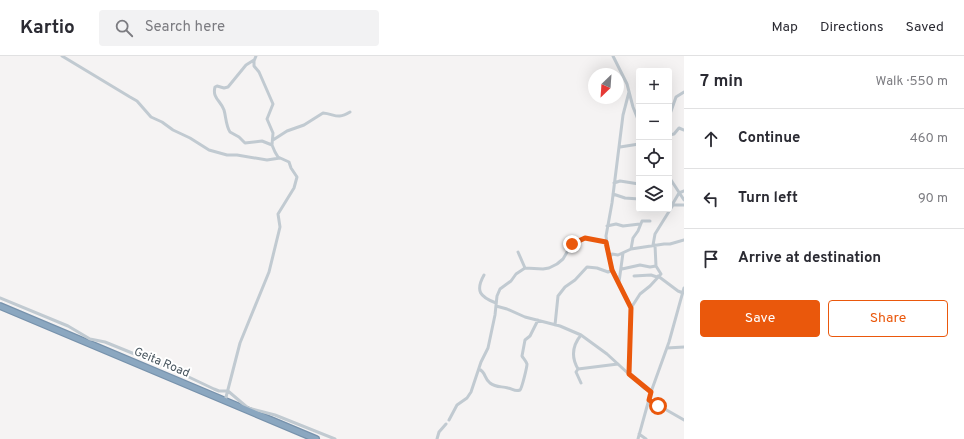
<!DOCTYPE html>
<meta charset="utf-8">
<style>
body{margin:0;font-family:Overpass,sans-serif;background:#f2f2f3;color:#2b2b33}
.controls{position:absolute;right:12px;top:12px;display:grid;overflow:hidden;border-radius:4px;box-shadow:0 4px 16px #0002}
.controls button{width:36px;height:36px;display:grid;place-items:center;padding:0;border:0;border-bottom:1px solid #e1e1e2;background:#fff;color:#2b2b33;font:20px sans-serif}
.compass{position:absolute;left:588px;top:12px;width:36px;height:36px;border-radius:50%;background:#fff;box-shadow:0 4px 16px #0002;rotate:205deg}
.stop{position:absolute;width:12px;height:12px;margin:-9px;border:3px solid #ea580c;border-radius:50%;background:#fff}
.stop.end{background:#ea580c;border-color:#fff;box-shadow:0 1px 4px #0008}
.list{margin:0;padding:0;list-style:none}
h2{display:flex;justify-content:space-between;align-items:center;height:52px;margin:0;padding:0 16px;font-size:17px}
h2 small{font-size:13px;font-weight:400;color:#7c7c81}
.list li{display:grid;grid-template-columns:26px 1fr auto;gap:12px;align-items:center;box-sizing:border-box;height:60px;padding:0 16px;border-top:1px solid #e1e1e2}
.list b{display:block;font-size:15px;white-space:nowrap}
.list em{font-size:13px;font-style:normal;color:#7c7c81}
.actions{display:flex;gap:8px;padding:12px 16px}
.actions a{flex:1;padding:9px 0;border:1px solid #ea580c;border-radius:4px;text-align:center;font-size:14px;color:#ea580c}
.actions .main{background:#ea580c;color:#fff}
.icon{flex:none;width:22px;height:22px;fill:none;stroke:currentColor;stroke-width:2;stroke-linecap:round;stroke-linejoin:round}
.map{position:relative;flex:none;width:684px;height:383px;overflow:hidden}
header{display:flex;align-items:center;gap:24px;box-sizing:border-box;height:56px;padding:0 20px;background:#fff;border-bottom:1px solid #e1e1e2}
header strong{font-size:19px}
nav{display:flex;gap:22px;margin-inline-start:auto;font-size:14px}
.search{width:280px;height:36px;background:#f2f2f3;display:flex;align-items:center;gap:10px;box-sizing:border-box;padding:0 14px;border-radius:4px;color:#7c7c81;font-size:15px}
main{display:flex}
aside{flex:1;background:#fff}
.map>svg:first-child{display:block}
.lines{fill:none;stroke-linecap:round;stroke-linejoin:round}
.highway-casing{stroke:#7792ac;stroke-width:8}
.street{stroke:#c1cad1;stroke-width:3}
.highway{stroke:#8ba7c0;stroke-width:5.5}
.route{stroke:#ea580c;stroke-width:5}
.labels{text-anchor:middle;stroke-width:4;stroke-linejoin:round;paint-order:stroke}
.street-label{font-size:12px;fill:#4a5760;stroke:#fff}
</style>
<header>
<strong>Kartio</strong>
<div class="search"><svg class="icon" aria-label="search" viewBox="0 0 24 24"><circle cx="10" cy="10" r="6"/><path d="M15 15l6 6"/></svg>Search here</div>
<nav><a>Map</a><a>Directions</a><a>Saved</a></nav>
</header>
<main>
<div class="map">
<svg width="684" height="383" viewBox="0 0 684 383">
<rect width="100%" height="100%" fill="#f5f3f3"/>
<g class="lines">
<defs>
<path id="highway" d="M0,250L316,383"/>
</defs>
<use href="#highway" class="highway-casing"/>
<path class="street" d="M62,0L130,41L137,45L151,61L162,66L173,74L190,82L209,94L227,99H237L267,104L280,102
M613,0L627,28L633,51L639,66
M254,4L246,9L228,31L224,32L217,30L215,31C212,42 221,45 224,54C226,61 226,70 230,76L239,81L245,87L262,85L272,89
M669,61L676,41L684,36
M669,79L674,78L679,72L684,74
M273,84L287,75L304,69L323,57C335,58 337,64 350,56
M620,91L639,88
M669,121L684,144
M614,127L620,125L639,128
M613,138L625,142L639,143
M669,149H684
M672,149L679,137L684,135
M649,153L655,154L661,153
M607,170L616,168L623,170L640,168
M653,189L655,178L673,149
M631,193L633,182L638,175L642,165H650
M518,196L525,212
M609,202L612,198L618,199L631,193L664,188H670L684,184
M622,213L640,209L650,211L656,210L655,189
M484,219C475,235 480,241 496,247
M634,220L651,219L657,221
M658,220L678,235L683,237
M619,226L623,197
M0,242L68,270L90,283L105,286L174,314L214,333L219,335H228L248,352L275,359L335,383
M496,250L507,253L525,261L560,270L581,279L607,298L644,332L651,336
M631,252L640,238L650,230L661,218L656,210
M555,269L558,240L565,231L575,224L587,211L597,212L608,216L613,214
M667,292L684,291
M479,313C486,316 484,323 490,327C496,332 502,330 508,332C513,333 515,336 520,334C522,332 527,311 527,308C526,305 523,302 522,300L525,284L530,280L538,264
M578,313C571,301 572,290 581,279
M629,318L631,252L613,214L609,202L606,180L612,147L623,59L629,36
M581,327L576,316L578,313L618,308
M649,344L684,364
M225,345L240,287L269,216L280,171L278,158L294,132L297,121L291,112L289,106L278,101L275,96L272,89L273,77L267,63L273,48L259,16L254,10V5L256,0
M449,364L457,349L467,342L471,336L481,306L488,292L495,259L497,240L500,233L511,225L516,218L525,212L543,213L549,212L557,208L563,203L570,191L580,184L585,182L606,186
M639,378L646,383
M437,383L439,376L446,368
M638,383L651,336L669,286L684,232"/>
<use href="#highway" class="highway"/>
</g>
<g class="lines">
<path class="route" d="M572,188L585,182L606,186L612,214L631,252L629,318L651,336L649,344L658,350"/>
</g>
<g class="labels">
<g class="street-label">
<text transform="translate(162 306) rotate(23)" y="4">Geita Road</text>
</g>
</g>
</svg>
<div class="controls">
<button>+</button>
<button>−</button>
<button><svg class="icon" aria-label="locate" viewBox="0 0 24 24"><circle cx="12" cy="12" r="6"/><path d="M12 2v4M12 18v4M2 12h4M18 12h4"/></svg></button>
<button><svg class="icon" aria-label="layers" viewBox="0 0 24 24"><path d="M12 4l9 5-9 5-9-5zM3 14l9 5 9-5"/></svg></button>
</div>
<svg class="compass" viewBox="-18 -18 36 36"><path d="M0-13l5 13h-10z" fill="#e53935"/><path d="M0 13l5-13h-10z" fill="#7c7c81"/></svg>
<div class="stop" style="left:658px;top:350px"></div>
<div class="stop end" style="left:572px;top:188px"></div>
</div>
<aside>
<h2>7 min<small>Walk · 550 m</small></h2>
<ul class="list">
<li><svg class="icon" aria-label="ahead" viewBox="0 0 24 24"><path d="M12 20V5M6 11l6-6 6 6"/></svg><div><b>Continue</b></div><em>460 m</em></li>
<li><svg class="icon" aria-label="left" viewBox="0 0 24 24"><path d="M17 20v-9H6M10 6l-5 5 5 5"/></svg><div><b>Turn left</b></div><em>90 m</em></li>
<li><svg class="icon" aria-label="arrive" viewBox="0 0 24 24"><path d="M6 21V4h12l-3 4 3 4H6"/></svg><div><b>Arrive at destination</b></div></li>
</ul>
<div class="actions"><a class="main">Save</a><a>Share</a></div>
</aside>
</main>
